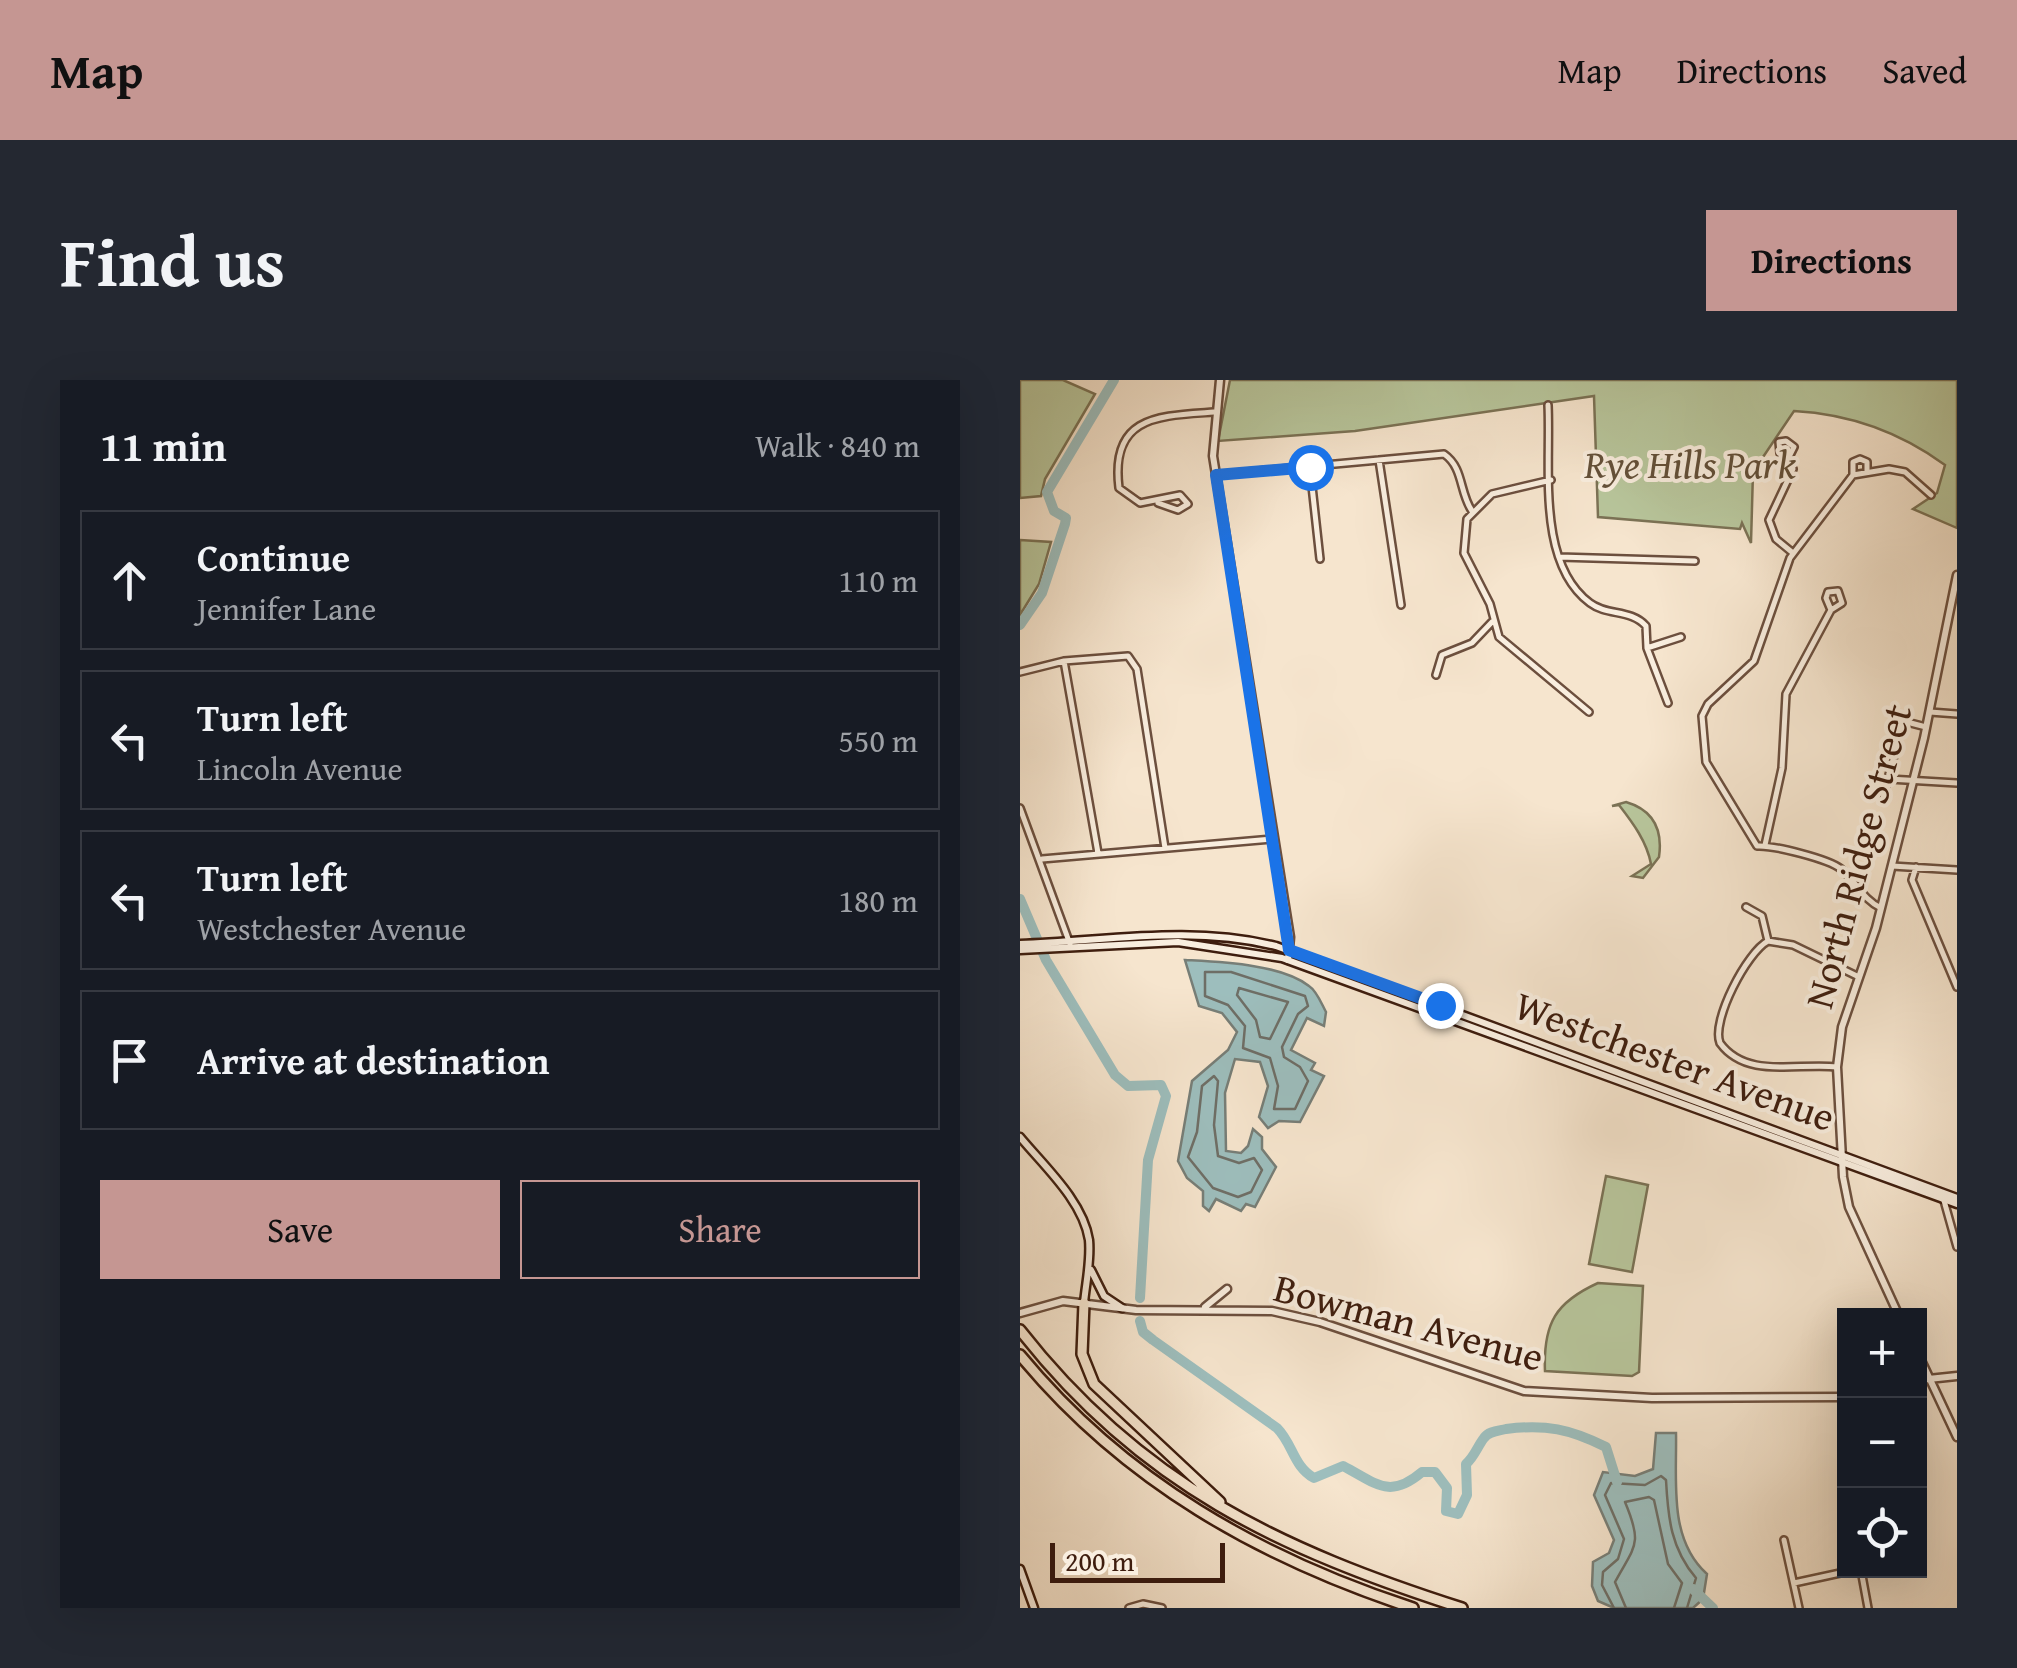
<!DOCTYPE html>
<meta charset="utf-8">
<style>
body{margin:0;font-family:"Gentium Book Plus",serif;background:#242831;color:#f1f3f6}
.controls{position:absolute;right:30px;bottom:30px;display:grid;overflow:hidden;border-radius:0px;box-shadow:0 10px 40px #0002}
.controls button{width:90px;height:90px;display:grid;place-items:center;padding:0;border:0;border-bottom:2px solid #363941;background:#171b24;color:#f1f3f6;font:50px sans-serif}
.scale{position:absolute;left:30px;bottom:25px;width:175px;box-sizing:border-box;padding-left:10px;border:5px solid #3e1d0e;border-top:0;font-size:28px;line-height:35px;white-space:nowrap;color:#3e1d0e;-webkit-text-stroke:8px #f9eedf;paint-order:stroke}
.stop{position:absolute;width:30px;height:30px;margin:-22px;border:8px solid #1a73e8;border-radius:50%;background:#fff}
.stop.end{background:#1a73e8;border-color:#fff;box-shadow:0 2px 10px #0008}
.list{margin:0;padding:0;list-style:none}
h2{display:flex;justify-content:space-between;align-items:center;height:130px;margin:0;padding:0 40px;font-size:42px}
h2 small{font-size:32px;font-weight:400;color:#9ea1a6}
.list li{display:grid;grid-template-columns:65px 1fr auto;gap:30px;align-items:center;box-sizing:border-box;height:140px;margin:0 20px 20px;padding:0 20px;border:2px solid #363941;border-radius:0px}
.list b{display:block;font-size:38px;white-space:nowrap}
.list p{margin:0;font-size:32px;white-space:nowrap;color:#9ea1a6}
.list em{font-size:32px;font-style:normal;color:#9ea1a6}
.actions{display:flex;gap:20px;padding:30px 40px}
.actions a{flex:1;padding:22px 0;border:2px solid #c59692;border-radius:0px;text-align:center;font-size:35px;color:#c59692}
.actions .main{background:#c59692;color:#111}
.icon{flex:none;width:55px;height:55px;fill:none;stroke:currentColor;stroke-width:2;stroke-linecap:round;stroke-linejoin:round}
.map{position:relative;flex:none;width:937px;height:1228px;overflow:hidden;border-radius:0px}
header{display:flex;align-items:center;gap:60px;box-sizing:border-box;height:140px;padding:0 50px;background:#c59692;color:#111}
header strong{font-size:48px}
nav{display:flex;gap:55px;margin-inline-start:auto;font-size:35px}
.intro{display:flex;align-items:center;justify-content:space-between;box-sizing:border-box;height:240px;padding:0 60px}
h1{margin:0;font-size:70px}
.button{padding:25px 45px;border-radius:0px;background:#c59692;color:#111;font-size:35px;font-weight:700}
main{display:flex;gap:60px;padding:0 60px}
aside{flex:1;background:#171b24;border-radius:0px;box-shadow:0 10px 40px #0002}
.map>svg:first-child{display:block}
.green{fill:#b8c69c;stroke:#7b7255;stroke-width:2.5}
.water{fill:#9dbebd;stroke:#777e77;stroke-width:2.5}
.lines{fill:none;stroke-linecap:round;stroke-linejoin:round}
.shore{stroke:#6e6e66;stroke-width:2.5}
.river{stroke:#9dbebd;stroke-width:10}
.minor-casing{stroke:#6c4f3e;stroke-width:10}
.tertiary-casing{stroke:#6c4f3e;stroke-width:11}
.secondary-casing{stroke:#3e1d0e;stroke-width:11}
.motorway-casing{stroke:#3e1d0e;stroke-width:14}
.minor{stroke:#f9eedf;stroke-width:5}
.tertiary{stroke:#f9eedf;stroke-width:6}
.secondary{stroke:#f9eedf;stroke-width:6}
.motorway{stroke:#f6e5ce;stroke-width:9}
.route{stroke:#1a73e8;stroke-width:12}
.labels{text-anchor:middle;stroke-width:8;stroke-linejoin:round;paint-order:stroke}
.park-label{font-size:40px;font-style:italic;fill:#635039;stroke:#f9eedf}
.street-label{font-size:40px;fill:#3e1d0e;stroke:#f9eedf}
</style>
<header>
<strong>Map</strong>
<nav><a>Map</a><a>Directions</a><a>Saved</a></nav>
</header>
<div class="intro"><h1>Find us</h1><a class="button">Directions</a></div>
<main>
<aside>
<h2>11 min<small>Walk · 840 m</small></h2>
<ul class="list">
<li><svg class="icon" aria-label="ahead" viewBox="0 0 24 24"><path d="M12 20V5M6 11l6-6 6 6"/></svg><div><b>Continue</b><p>Jennifer Lane</p></div><em>110 m</em></li>
<li><svg class="icon" aria-label="left" viewBox="0 0 24 24"><path d="M17 20v-9H6M10 6l-5 5 5 5"/></svg><div><b>Turn left</b><p>Lincoln Avenue</p></div><em>550 m</em></li>
<li><svg class="icon" aria-label="left" viewBox="0 0 24 24"><path d="M17 20v-9H6M10 6l-5 5 5 5"/></svg><div><b>Turn left</b><p>Westchester Avenue</p></div><em>180 m</em></li>
<li><svg class="icon" aria-label="arrive" viewBox="0 0 24 24"><path d="M6 21V4h12l-3 4 3 4H6"/></svg><div><b>Arrive at destination</b></div></li>
</ul>
<div class="actions"><a class="main">Save</a><a>Share</a></div>
</aside>
<div class="map">
<svg width="937" height="1228" viewBox="0 0 937 1228">
<rect width="100%" height="100%" fill="#f6e5ce"/>
<filter id="stains"><feTurbulence type="fractalNoise" baseFrequency=".002" numOctaves="4"/><feColorMatrix values="0 0 0 0 .2 0 0 0 0 .09 0 0 0 0 .02 0 0 0 .5 -.17"/></filter>
<radialGradient id="worn" r=".72"><stop offset=".6" stop-color="#630" stop-opacity="0"/><stop offset="1" stop-color="#630" stop-opacity=".3"/></radialGradient>
<path class="green" d="M0,0H43L75,14L25,99L21,116L0,118Z
M210,0H937V148L893,129L917,113L925,85C880,52 829,34 774,31L733,92L731,163L722,143L720,149L578,137L574,16L335,51L198,61Z
M0,160L31,162L19,204L0,235Z
M606,422C633,430 643,449 639,477L623,498L612,496L631,484C627,462 613,443 599,425L592,426Z
M586,796L628,805L612,892L569,884Z
M578,903L623,906L619,992L612,996L525,991C523,943 536,922 578,903Z"/>
<path class="water" d="M165,580C200,582 261,584 289,606C297,611 302,625 306,632L304,646L287,638L271,670L295,683L291,690L304,696L280,742L259,741L248,748L239,737L248,706L240,682L215,679L205,713L206,771L221,773L228,766L233,749L242,757V769L256,787L235,827L226,824L221,831L196,819L189,831L183,826V811L167,798L158,781L172,701L208,670L217,652L202,633L179,626Z
M636,1053H656C657,1101 648,1159 687,1194L683,1219L673,1228H594L578,1221L572,1206L573,1182L589,1173L594,1160L574,1115L583,1092L615,1096L633,1089Z"/>
<g class="lines">
<path class="shore" d="M185,592H211L285,616L288,626L278,634L262,667L264,677L280,687L288,701L275,729H254L258,706L250,678L223,668L225,646L208,625L185,616Z
M219,608L268,622L250,659L240,657L236,640L217,615Z
M194,696L198,701L194,745L198,776L219,783L234,778L242,790L231,812L218,817L193,808L168,777L177,752L182,706Z
M594,1228L582,1205L583,1192L598,1179L604,1159L585,1115L591,1103L625,1105L641,1096L646,1100C648,1138 651,1169 676,1198L667,1228
M606,1228L595,1202C615,1165 623,1165 605,1122L629,1117L634,1120L648,1184L662,1203L654,1228"/>
<path class="river" d="M0,245L22,213L45,144L46,138L34,131L27,112L94,0
M0,519L26,580L95,695L108,706L141,705L146,716L128,780L120,918
M120,941L123,952L133,960L257,1048C273,1064 273,1086 294,1098L323,1086C356,1103 369,1120 402,1092H415L427,1108L426,1131L438,1134L447,1115L446,1084C455,1076 457,1067 464,1058C469,1051 478,1051 486,1049C526,1044 550,1049 586,1067L597,1102
M673,1209L693,1228"/>
<defs>
<path id="minor" d="M528,25C531,86 516,183 570,223C587,236 611,229 626,246L627,268L648,323
M768,79L774,67L766,61L759,62L760,73L773,89L749,140L756,159L773,173
M359,80L381,225
M290,88L300,179
M833,94V82L840,79L847,82V92
M196,95L424,74C444,88 439,112 452,131
M531,100L472,114L447,139L444,173L470,224L479,257L569,332
M138,123L158,130L168,124L160,115L120,123L99,108C90,35 139,36 194,32
M539,177L675,181
M627,268L661,257
M44,281L78,473
M0,292L44,281L108,276L117,289L145,468
M416,295L422,275L452,263L472,242
M910,332L937,334
M869,399L937,403
M863,418L883,341L906,347
M0,428L50,564
M745,465L762,388L766,314L811,230L822,223L818,211L808,212L806,218L811,230
M22,479L253,459
M872,486L937,490
M896,487L892,500L937,607
M726,527L742,536L748,561
M861,528C842,519 837,502 821,489C809,479 753,465 737,466L686,382L682,336L688,324L734,281L770,178L833,95L869,89L885,92L911,115
M817,687C779,682 727,700 700,663C691,641 727,572 748,561L773,565L839,597
M923,817L937,867
M764,1160L779,1228
M841,1190L848,1228
M774,1203L834,1190
M109,1228L123,1224L142,1228"/>
<path id="tertiary" d="M200,0L193,76L270,557L268,580
M185,927L207,909
M0,933L43,921L116,930L252,931L300,942L504,1011L632,1018L824,1017
M879,936L829,827L823,797L817,687L822,647L856,548L904,358L937,195
M899,976L937,1057
M899,1000L937,996"/>
<path id="secondary" d="M0,564C88,561 169,545 256,566L937,818
M0,570L158,562L262,578L937,824
M0,757C24,786 63,821 69,860C71,881 66,902 64,923
M71,890L84,916L102,928
M0,1189L14,1228"/>
<path id="motorway" d="M64,923L62,974L74,1004L200,1122
M0,950C121,1105 261,1170 442,1228
M0,975C104,1101 240,1178 393,1228"/>
</defs>
<use href="#minor" class="minor-casing"/>
<use href="#tertiary" class="tertiary-casing"/>
<use href="#secondary" class="secondary-casing"/>
<use href="#motorway" class="motorway-casing"/>
<use href="#minor" class="minor"/>
<use href="#tertiary" class="tertiary"/>
<use href="#secondary" class="secondary"/>
<use href="#motorway" class="motorway"/>
</g>
<g class="lines">
<path class="route" d="M290,87L196,95L269,570L420,625"/>
</g>
<g class="labels">
<g class="park-label">
<text x="670" y="98">Rye Hills Park</text>
</g>
<g class="street-label">
<text transform="translate(838 476) rotate(-75)" y="14">North Ridge Street</text>
<text transform="translate(655 681) rotate(20)" y="14">Westchester Avenue</text>
<text transform="translate(389 942) rotate(15)" y="14">Bowman Avenue</text>
</g>
</g>
<rect width="100%" height="100%" filter="url(#stains)"/>
<rect width="100%" height="100%" fill="url(#worn)"/>
</svg>
<div class="controls">
<button>+</button>
<button>−</button>
<button><svg class="icon" aria-label="locate" viewBox="0 0 24 24"><circle cx="12" cy="12" r="6"/><path d="M12 2v4M12 18v4M2 12h4M18 12h4"/></svg></button>
</div>
<div class="scale">200 m</div>
<div class="stop" style="left:290px;top:87px"></div>
<div class="stop end" style="left:420px;top:625px"></div>
</div>
</main>
